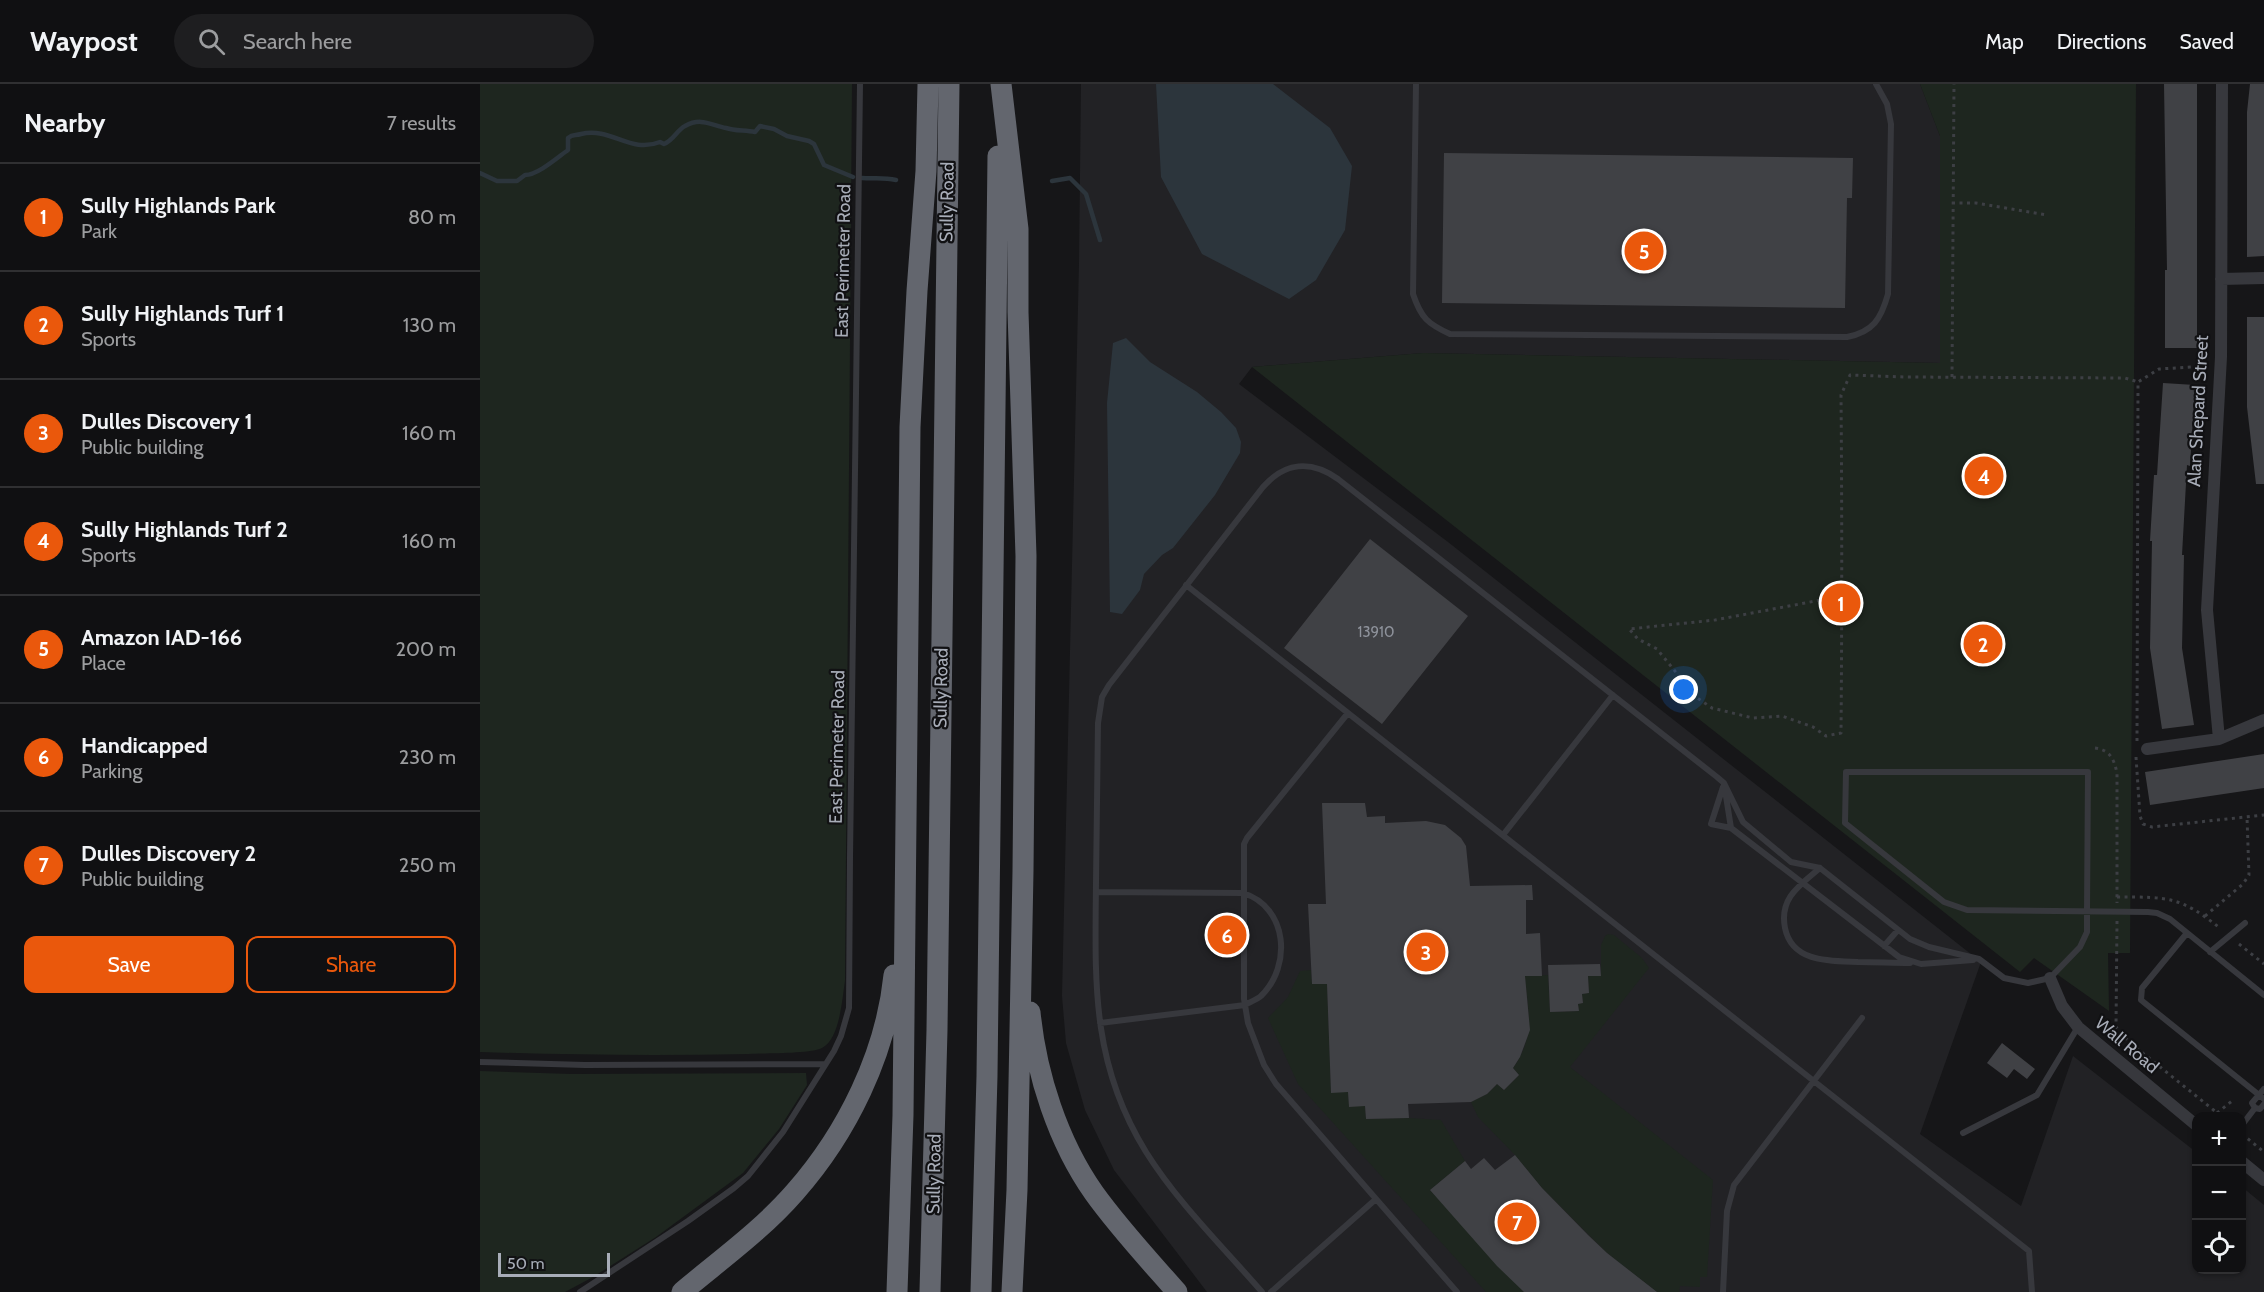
<!DOCTYPE html>
<meta charset="utf-8">
<style>
body{margin:0;font-family:Cabin,sans-serif;background:#1e1e20;color:#f1f3f6}
.controls{position:absolute;right:18px;bottom:18px;display:grid;overflow:hidden;border-radius:12px;box-shadow:0 2px 4px #0004}
.controls button{width:54px;height:54px;display:grid;place-items:center;padding:0;border:0;border-bottom:2px solid #303032;background:#101012;color:#f1f3f6;font:30px sans-serif}
.scale{position:absolute;left:18px;bottom:15px;width:112px;box-sizing:border-box;padding-left:6px;border:3px solid #a8adb8;border-top:0;font-size:16px;line-height:21px;white-space:nowrap;color:#a8adb8;-webkit-text-stroke:4px #111113;paint-order:stroke}
.you{position:absolute;left:1204px;top:606px;width:21px;height:21px;margin:-15px;border:4px solid #fff;border-radius:50%;background:#1a73e8;box-shadow:0 0 0 9px #1a73e833}
.badge{display:grid;place-items:center;width:39px;height:39px;border-radius:50%;background:#ea580c;color:#fff;font-size:20px;font-weight:700}
.pin{position:absolute;translate:-50% -50%;border:3px solid #fff;box-shadow:0 2px 6px #0006}
.list{margin:0;padding:0;list-style:none}
h2{display:flex;justify-content:space-between;align-items:center;height:78px;margin:0;padding:0 24px;font-size:26px}
h2 small{font-size:20px;font-weight:400;color:#9c9d9f}
.list li{display:grid;grid-template-columns:39px 1fr auto;gap:18px;align-items:center;box-sizing:border-box;height:108px;padding:0 24px;border-top:2px solid #303032}
.list b{display:block;font-size:22px;white-space:nowrap}
.list p{margin:0;font-size:20px;white-space:nowrap;color:#9c9d9f}
.list em{font-size:20px;font-style:normal;color:#9c9d9f}
.actions{display:flex;gap:12px;padding:18px 24px}
.actions a{flex:1;padding:14px 0;border:2px solid #ea580c;border-radius:12px;text-align:center;font-size:21px;color:#ea580c}
.actions .main{background:#ea580c;color:#fff}
.icon{flex:none;width:33px;height:33px;fill:none;stroke:currentColor;stroke-width:2;stroke-linecap:round;stroke-linejoin:round}
.map{position:relative;flex:none;width:1784px;height:1208px;overflow:hidden}
header{display:flex;align-items:center;gap:36px;box-sizing:border-box;height:84px;padding:0 30px;background:#101012;border-bottom:2px solid #303032}
header strong{font-size:28px}
nav{display:flex;gap:33px;margin-inline-start:auto;font-size:21px}
.search{width:420px;height:54px;background:#1e1e20;display:flex;align-items:center;gap:15px;box-sizing:border-box;padding:0 21px;border-radius:33px;color:#9c9d9f;font-size:22px}
main{display:flex}
aside{flex:1;background:#101012}
.map>svg:first-child{display:block}
.built{fill:#222225}
.green{fill:#1e261f}
.water{fill:#2c353c}
.lines{fill:none;stroke-linecap:round;stroke-linejoin:round}
.stream{stroke:#2c353c;stroke-width:4.5}
.building{fill:#404145}
.path{stroke:#3d3f44;stroke-width:3;stroke-dasharray:3 4.5;stroke-linecap:butt}
.service{stroke:#37383d;stroke-width:6}
.minor{stroke:#37383d;stroke-width:12}
.motorway{stroke:#63666e;stroke-width:21}
.labels{text-anchor:middle;stroke-width:4.5;stroke-linejoin:round;paint-order:stroke}
.number-label{font-size:15px;fill:#8e929b}
.street-label{font-size:18px;fill:#a8adb8;stroke:#111113}
</style>
<header>
<strong>Waypost</strong>
<div class="search"><svg class="icon" aria-label="search" viewBox="0 0 24 24"><circle cx="10" cy="10" r="6"/><path d="M15 15l6 6"/></svg>Search here</div>
<nav><a>Map</a><a>Directions</a><a>Saved</a></nav>
</header>
<main>
<aside>
<h2>Nearby<small>7 results</small></h2>
<ul class="list">
<li><span class="badge">1</span><div><b>Sully Highlands Park</b><p>Park</p></div><em>80 m</em></li>
<li><span class="badge">2</span><div><b>Sully Highlands Turf 1</b><p>Sports</p></div><em>130 m</em></li>
<li><span class="badge">3</span><div><b>Dulles Discovery 1</b><p>Public building</p></div><em>160 m</em></li>
<li><span class="badge">4</span><div><b>Sully Highlands Turf 2</b><p>Sports</p></div><em>160 m</em></li>
<li><span class="badge">5</span><div><b>Amazon IAD-166</b><p>Place</p></div><em>200 m</em></li>
<li><span class="badge">6</span><div><b>Handicapped</b><p>Parking</p></div><em>230 m</em></li>
<li><span class="badge">7</span><div><b>Dulles Discovery 2</b><p>Public building</p></div><em>250 m</em></li>
</ul>
<div class="actions"><a class="main">Save</a><a>Share</a></div>
</aside>
<div class="map">
<svg width="1784" height="1208" viewBox="0 0 1784 1208">
<rect width="100%" height="100%" fill="#161618"/>
<path class="built" d="M601,0H1440L1460,52V279L943,269L772,283L759,300L968,458L1501,878L1440,1050L1541,1122L1593,972L1716,1068V1186H1762V1103L1784,1121V1208H727L634,1086L605,1026L586,959L582,912L599,179Z"/>
<path class="green" d="M0,0H372L365,897C362,915 360,955 342,964C331,970 283,969 269,970C179,972 90,971 0,968Z
M1440,0H1656L1650,869H1628L1629,927L1554,874L1540,888L772,283L943,269L1460,279V52Z
M1128,850L1134,851L1162,874L1169,884L1090,983L1233,1096L1227,1193H1220V1203L1200,1202L1199,1208H1177L1127,1169L1062,1104L1035,1071L998,1033L991,1018L1007,1010L1017,1000L1024,1006L1039,991L1033,984C1056,952 1048,929 1045,892L1068,891L1070,928L1099,927L1098,920L1103,919L1102,910L1109,909L1108,892L1121,891V861L1125,852Z
M831,886L832,900H847L851,1008H868L869,1022H885L886,1035L929,1034L961,1036L985,1077L950,1106L1044,1208H1006L818,1000L788,934L808,913L820,887Z
M0,987L91,990L326,989L327,1001L299,1045L263,1089L176,1153L113,1193L85,1208H0Z"/>
<path class="water" d="M676,0H793L850,44L872,82L865,146L836,196L809,215L722,170L681,93Z
M646,254L670,278L717,308L741,328L756,344L761,358L760,369L735,411L693,464L682,471L664,490L660,506L642,530L630,528L627,319L633,259Z"/>
<g class="lines">
<path class="stream" d="M0,89L17,97H37L45,91C58,91 78,73 88,66V54C93,50 95,52 101,50C132,43 150,70 180,58L184,60C194,56 197,46 205,42C221,33 231,41 246,44C255,47 265,46 275,48L280,42L294,45L307,52L329,57L334,60L344,81L373,93
M382,94C394,95 403,93 416,96
M572,97L590,94L606,110L620,156"/>
</g>
<path class="building" d="M1684,0H1717V264H1685V186H1687Z
M1770,0H1784V172L1767,173V28Z
M964,69L1373,74L1372,114H1367L1365,224L962,219Z
M1767,233H1784V400H1776L1767,323Z
M1683,299L1715,301L1710,382L1707,381L1702,471H1704L1702,564L1714,641L1682,645L1670,564L1672,457H1670L1674,391H1677Z
M890,455L988,532L902,640L804,564Z
M1784,670V704L1670,721L1665,688Z
M842,719H885L887,733L905,732V739L946,737L965,741L981,754L986,762L990,802L1052,801L1053,816H1046V850L1060,849L1062,892H1045L1050,946L1040,973L1033,984L1039,991L1024,1006L1017,1000L1007,1010L991,1018L928,1020L929,1034L886,1035L885,1022L869,1023L868,1008L851,1009L847,900H832L828,820H846Z
M1120,880L1121,892H1108L1109,909L1102,910L1103,919L1098,920L1099,927L1070,928L1068,881Z
M1522,959L1555,985L1547,995L1534,985L1527,994L1507,979Z
M1035,1071L1062,1104L1108,1151L1127,1169L1177,1208H1044L1017,1182L950,1106L985,1077L991,1085L1004,1074L1015,1086Z"/>
<g class="lines">
<path class="path" d="M1472,119H1496L1567,131
M1472,293L1474,0
M1362,512L1235,536L1149,545L1158,555L1177,565L1216,613L1232,624L1273,634L1302,632L1333,643L1346,652L1361,649C1362,537 1362,424 1361,311L1370,291L1424,293L1645,294L1658,298
M1657,657L1658,298L1679,285L1727,282
M1615,664C1630,666 1634,675 1637,689V819
M1656,673L1660,732L1663,740L1672,743L1784,731
M1637,813C1688,813 1700,812 1741,845
M1725,832L1763,800L1769,791L1767,733
M1637,837L1636,943L1649,958L1741,1032
M1759,860L1784,880
M1737,1029L1752,1017
M1762,1050L1784,1068"/>
<path class="service" d="M936,0L933,210C941,234 948,240 970,250L1367,253C1393,248 1401,235 1408,210L1411,40L1407,20L1396,0
M706,501L1549,1167L1552,1208
M868,629L767,754L764,760V915L768,939L784,981L796,1000L977,1208
M1243,703L1231,740L1251,744
M1245,706L1251,744L1419,873L1441,880L1493,876
M1023,751L1133,611
M1340,784C1320,801 1299,814 1305,844C1312,879 1351,877 1378,878C1396,878 1413,879 1430,879
M616,808L763,809C808,823 812,882 781,912C776,916 770,918 765,921L620,939
M1707,849L1662,904L1661,916L1784,1015
M1404,862L1418,846
M1730,868L1765,839
M0,978L105,981L345,980
M1775,1024L1772,1019L1784,1005
M1762,1041L1775,1024L1780,1025L1784,1020
M1483,1049L1557,1011L1598,943
M100,1208L208,1137L254,1104L268,1092L303,1048L354,967L361,952L369,924L370,774L380,0
M782,1208C743,1163 698,1119 666,1068C611,979 615,898 616,799C617,745 617,692 618,639L622,613L629,601L783,403C805,378 831,376 858,395L1237,693L1244,699L1263,738L1311,778L1340,784L1430,855L1449,863L1499,875L1524,894L1548,899L1570,894L1600,863L1607,848V827L1608,688H1366L1365,739L1464,818L1487,826L1668,828L1677,829L1690,835L1784,911
M791,1208L896,1115
M1243,1208L1247,1127L1254,1101L1382,934"/>
<path class="minor" d="M1741,195L1784,194
M1739,655L1727,526L1741,273L1742,0
M1667,665L1739,655L1784,636
M1570,894L1582,922L1598,943L1716,1041
M1762,1078L1784,1096"/>
<path class="motorway" d="M521,0L538,145V228L546,472L543,787L537,1106L532,1208
M550,928C556,990 578,1058 614,1109C639,1144 669,1176 697,1208
M202,1208C240,1176 282,1146 315,1108C367,1049 406,970 414,891
M417,1208L423,1031L430,343L437,207L446,87L448,0
M450,1208L457,946L469,0
M501,1208L507,992L518,72"/>
</g>
<g class="labels">
<g class="number-label">
<text x="896" y="553">13910</text>
</g>
<g class="street-label">
<text transform="translate(467 118) rotate(-89)" y="6">Sully Road</text>
<text transform="translate(363 177) rotate(-89)" y="6">East Perimeter Road</text>
<text transform="translate(1718 327) rotate(-87)" y="6">Alan Shepard Street</text>
<text transform="translate(461 604) rotate(-89)" y="6">Sully Road</text>
<text transform="translate(357 663) rotate(-89)" y="6">East Perimeter Road</text>
<text transform="translate(1647 961) rotate(40)" y="6">Wall Road</text>
<text transform="translate(454 1090) rotate(-89)" y="6">Sully Road</text>
</g>
</g>
</svg>
<div class="controls">
<button>+</button>
<button>−</button>
<button><svg class="icon" aria-label="locate" viewBox="0 0 24 24"><circle cx="12" cy="12" r="6"/><path d="M12 2v4M12 18v4M2 12h4M18 12h4"/></svg></button>
</div>
<div class="scale">50 m</div>
<div class="you"></div>
<div class="pin badge" style="left:1361px;top:519px">1</div>
<div class="pin badge" style="left:1503px;top:560px">2</div>
<div class="pin badge" style="left:946px;top:868px">3</div>
<div class="pin badge" style="left:1504px;top:392px">4</div>
<div class="pin badge" style="left:1164px;top:167px">5</div>
<div class="pin badge" style="left:747px;top:851px">6</div>
<div class="pin badge" style="left:1037px;top:1138px">7</div>
</div>
</main>
